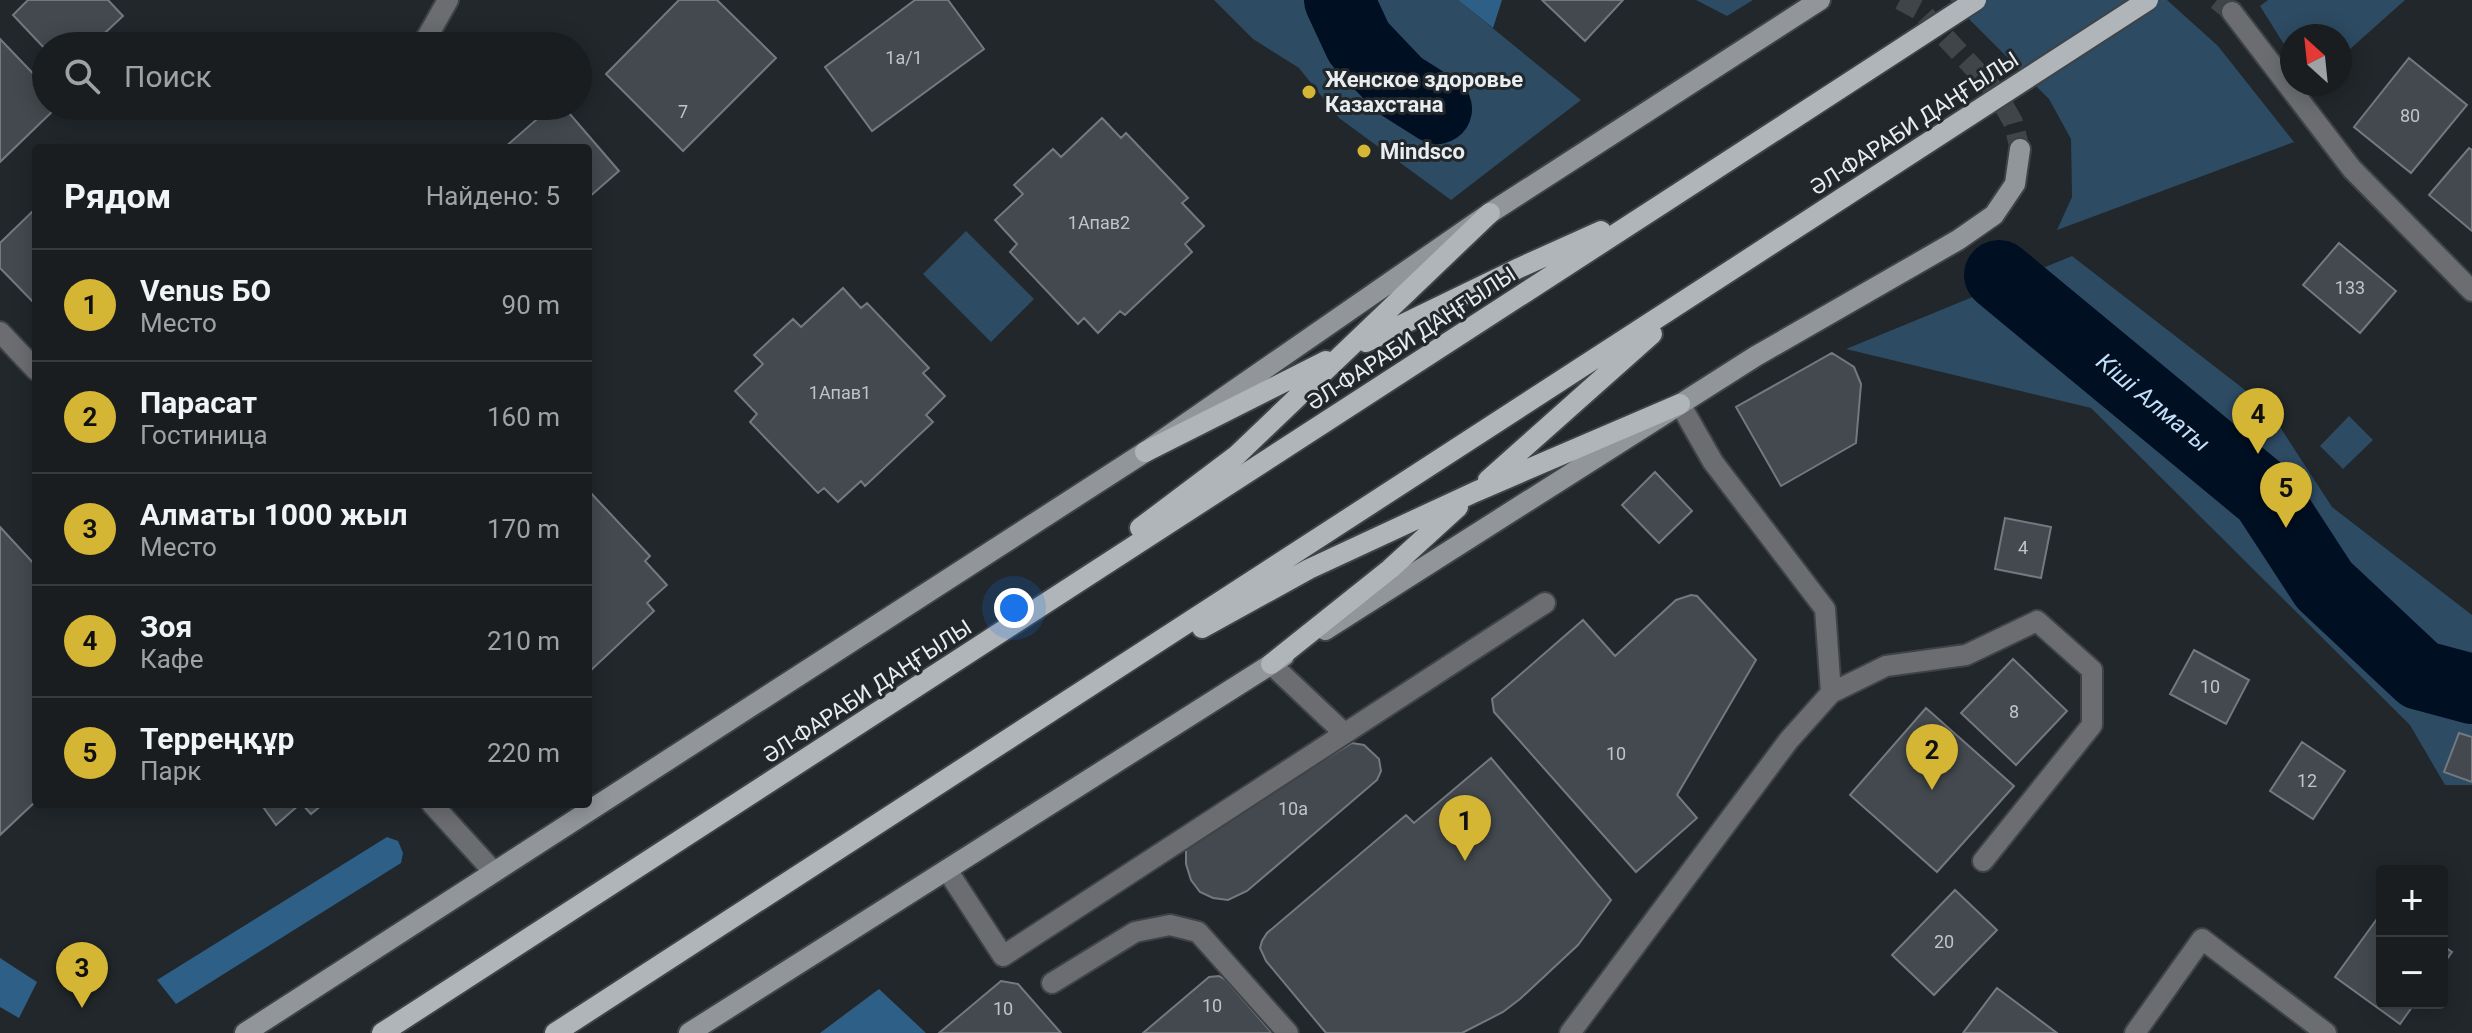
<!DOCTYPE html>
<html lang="ru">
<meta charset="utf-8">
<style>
body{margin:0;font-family:Roboto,sans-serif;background:#262a2d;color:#f1f3f6}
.controls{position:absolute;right:24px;bottom:24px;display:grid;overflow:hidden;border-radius:8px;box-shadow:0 4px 20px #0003}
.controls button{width:72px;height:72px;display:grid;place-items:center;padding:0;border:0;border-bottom:2px solid #373b3e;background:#191d20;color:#f1f3f6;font:40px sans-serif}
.compass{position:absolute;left:2280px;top:24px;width:72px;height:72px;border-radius:50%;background:#191d20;box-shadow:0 4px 20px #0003;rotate:333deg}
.you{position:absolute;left:1014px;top:608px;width:28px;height:28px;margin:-20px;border:6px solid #fff;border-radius:50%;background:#1a73e8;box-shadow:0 0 0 12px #1a73e833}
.badge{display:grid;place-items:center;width:52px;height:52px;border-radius:50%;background:#d5b534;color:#111;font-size:26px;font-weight:700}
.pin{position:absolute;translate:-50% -66px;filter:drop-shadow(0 2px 4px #0008)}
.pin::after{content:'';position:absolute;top:42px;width:28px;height:24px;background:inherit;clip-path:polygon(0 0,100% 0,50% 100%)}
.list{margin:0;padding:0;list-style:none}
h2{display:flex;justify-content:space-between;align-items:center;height:104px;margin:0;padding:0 32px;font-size:34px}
h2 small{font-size:26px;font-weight:400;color:#9fa2a5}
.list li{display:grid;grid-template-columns:52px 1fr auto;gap:24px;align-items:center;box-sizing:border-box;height:112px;padding:0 32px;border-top:2px solid #373b3e}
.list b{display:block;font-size:30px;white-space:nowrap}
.list p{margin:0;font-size:26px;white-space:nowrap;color:#9fa2a5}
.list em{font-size:26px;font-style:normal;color:#9fa2a5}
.icon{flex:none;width:44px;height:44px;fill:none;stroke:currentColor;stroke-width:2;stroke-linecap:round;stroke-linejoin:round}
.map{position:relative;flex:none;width:2472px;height:1033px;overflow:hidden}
.search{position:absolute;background:#191d20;box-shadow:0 4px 20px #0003;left:32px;top:32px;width:560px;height:88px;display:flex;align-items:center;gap:20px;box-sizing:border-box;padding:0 28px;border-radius:44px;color:#9fa2a5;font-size:30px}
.panel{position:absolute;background:#191d20;box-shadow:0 4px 20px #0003;left:32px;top:144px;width:560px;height:664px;border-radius:8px}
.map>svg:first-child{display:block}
.green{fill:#2d4b63}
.forest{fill:#2e6087}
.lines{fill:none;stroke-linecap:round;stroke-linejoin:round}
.river{stroke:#000f22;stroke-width:70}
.building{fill:#43494e;stroke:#73797f;stroke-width:2}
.tertiary-tunnel{stroke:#3f4549;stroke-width:20;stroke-dasharray:20 10;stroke-linecap:butt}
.secondary-tunnel{stroke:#3f4549;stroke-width:20;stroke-dasharray:20 10;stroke-linecap:butt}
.service-casing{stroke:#3d4347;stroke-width:24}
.minor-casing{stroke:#3d4347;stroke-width:24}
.tertiary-casing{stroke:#3d4347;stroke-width:24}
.secondary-casing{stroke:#3d4347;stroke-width:24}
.primary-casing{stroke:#3d4347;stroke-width:24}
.service{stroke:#6b6d70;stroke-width:20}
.minor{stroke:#6b6d70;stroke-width:20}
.tertiary{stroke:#6b6d70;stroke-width:20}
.secondary{stroke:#92969a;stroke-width:20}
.primary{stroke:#b0b5ba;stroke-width:20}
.primary-bridge-casing{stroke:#3d4347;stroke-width:24;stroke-linecap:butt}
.primary-bridge{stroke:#b0b5ba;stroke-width:20}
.poi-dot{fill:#d5b534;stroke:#21272b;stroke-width:3}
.labels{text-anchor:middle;stroke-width:6;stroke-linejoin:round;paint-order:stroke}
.number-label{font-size:18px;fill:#c0c4c8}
.poi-label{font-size:22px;font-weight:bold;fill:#e9edf0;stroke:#21272b;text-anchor:start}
.street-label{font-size:22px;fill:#e9edf0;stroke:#21272b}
.water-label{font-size:24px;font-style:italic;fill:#c3dff8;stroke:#21272b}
</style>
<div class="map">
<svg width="2472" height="1033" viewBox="0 0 2472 1033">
<rect width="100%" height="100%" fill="#21272b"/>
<path class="green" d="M1214,0H1458L1581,100L1451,200L1339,118L1299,68L1253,39Z
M1696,0H1753L1727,16Z
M1950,0H2167L2218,46L2294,142L2057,230L2072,197L2071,139L2049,99Z
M2268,0H2405L2340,58V36H2292V57L2260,6Z
M966,231L1034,299L991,342L923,274Z
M2072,256L2267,407L2332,507L2472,615V785H2445L2410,725L2091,408L1846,349Z
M2349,416L2373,440L2343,469L2320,446Z"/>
<path class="forest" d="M1458,0H1502L1493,28Z
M387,837L398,841L403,853L401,863L176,1004L157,980Z
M0,958L37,982L19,1018L0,1007Z
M879,989L926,1033H820Z"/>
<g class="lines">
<g class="river">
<path d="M1339,0L1359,43L1399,85L1437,109"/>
<path id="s1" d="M1999,275L2266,496L2324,585L2420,675L2472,689"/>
</g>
</g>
<path class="building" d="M28,0H108L123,16L91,46H46V50L13,15Z
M679,0H717L776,58L683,151L606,74Z
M915,0H948L984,49L872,131L825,67Z
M1542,0H1623L1585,41Z
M0,39L46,87V106H58L0,162Z
M2409,58L2467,105L2411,173L2354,127Z
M552,106H563L619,171L588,198V148H504Z
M1102,118L1121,138L1126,133L1188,198L1182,203L1204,226L1185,244L1192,252L1125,315L1120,311L1098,333L1084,318L1078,324L1010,252L1017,244L995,220L1023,194L1014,185L1053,149L1061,157Z
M2469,148L2472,150V231L2429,195Z
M36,208V305L0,268V243Z
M2339,243L2396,291L2360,333L2303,285Z
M843,288L861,308L867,303L929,368L923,373L945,396L926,415L933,422L865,486L861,481L838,502L824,488L818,493L750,422L757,414L735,391L763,364L754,355L793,319L801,327Z
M1832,353L1854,367L1861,384L1856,443L1781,486L1736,407Z
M1655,472L1692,511L1659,543L1622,505Z
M589,491L650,556L645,561L667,585L647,603L654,611L588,673Z
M2005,518L2051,527L2041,578L1995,569Z
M0,527L36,566V801L0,835Z
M1691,595L1697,596L1756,660L1677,795L1697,818L1636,872L1494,712L1492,699L1583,620L1615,656L1676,600Z
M2194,650L2249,680L2226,724L2170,694Z
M2013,659L2067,711L2016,765L1961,713Z
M1926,708L2014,786L1937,872L1850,795Z
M2459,733L2472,737V782L2444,772Z
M2302,742L2345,771L2313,819L2270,791Z
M1352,743L1364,745L1379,759L1381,771L1377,780L1247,891L1228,900L1213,898L1200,892L1191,880L1186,864V849L1195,838Z
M1491,758L1611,900L1578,945L1520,999L1503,1012L1462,1033H1326L1266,961L1260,948L1262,941L1267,933L1406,815L1414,823Z
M261,804H300L276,825Z
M302,804H323L311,814Z
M1955,890L1997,930L1934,995L1892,955Z
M2382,912V1003H2415L2400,1024L2335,977Z
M2442,945L2452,952L2442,966Z
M1219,976L1226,980L1272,1033H1143L1209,977Z
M1001,981L1018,984L1061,1033H939Z
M1997,988L2057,1033H1963Z"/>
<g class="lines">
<path class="tertiary-tunnel" d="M2217,0L2232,12"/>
<path class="secondary-tunnel" d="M1900,0L1921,11L1996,92L2013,122L2020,149"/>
<defs>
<path id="service" d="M422,46L448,0
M1680,404L1713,462L1825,609L1831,693
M1271,664L1344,733
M947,870L1003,956L1545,603
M1052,983L1135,932L1170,925L1198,932L1288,1033
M1570,1033L1789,740L1831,693L1886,666L1966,655L2037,621L2092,670V725L1983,861"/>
<path id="minor" d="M0,332L36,370
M432,804L493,871
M2135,1033L2202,939L2326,1033"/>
<path id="tertiary" d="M2232,12L2352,169L2472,291"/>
<path id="secondary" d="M1325,630L1756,356L1958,240L1994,215L2015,184L2020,149
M245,1033L1145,452L1490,213L1820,0
M689,1033L1284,656"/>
<path id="primary" d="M1366,342L1519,268L1601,231
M1145,452L1326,361
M1488,480L1652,334
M1140,528L1237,455L1490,213
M1202,628L1309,569L1475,492L1680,404
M1271,664L1390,569L1458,507
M382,1033L1793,119
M555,1033L1844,197"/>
</defs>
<use href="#service" class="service-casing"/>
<use href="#minor" class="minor-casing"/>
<use href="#tertiary" class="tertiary-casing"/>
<use href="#secondary" class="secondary-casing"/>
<use href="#primary" class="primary-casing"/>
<use href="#service" class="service"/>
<use href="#minor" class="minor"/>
<use href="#tertiary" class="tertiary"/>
<use href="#secondary" class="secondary"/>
<use href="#primary" class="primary"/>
<defs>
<path id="primary-bridge" d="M1793,119L1976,0
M1844,197L2148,0"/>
</defs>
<use href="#primary-bridge" class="primary-bridge-casing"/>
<use href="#primary-bridge" class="primary-bridge"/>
</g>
<g class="poi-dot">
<circle cx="1309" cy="92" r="8"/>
<circle cx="1364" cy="151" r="8"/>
</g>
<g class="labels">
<g class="number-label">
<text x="904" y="64">1а/1</text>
<text x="683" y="118">7</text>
<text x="2410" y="122">80</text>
<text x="1099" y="229">1Апав2</text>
<text x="2350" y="294">133</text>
<text x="840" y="399">1Апав1</text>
<text x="2023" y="554">4</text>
<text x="2210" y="693">10</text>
<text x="2014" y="718">8</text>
<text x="1616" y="760">10</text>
<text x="2307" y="787">12</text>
<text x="1293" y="815">10а</text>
<text x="1944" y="948">20</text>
<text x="1212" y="1012">10</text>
<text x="1003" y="1015">10</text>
</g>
<g class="poi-label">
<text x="1325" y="87">Женское здоровье<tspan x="1325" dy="25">Казахстана</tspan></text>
<text x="1380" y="159">Mindsco</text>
</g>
<g class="street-label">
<text transform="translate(1914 123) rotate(-33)" y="8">ӘЛ-ФАРАБИ ДАҢҒЫЛЫ</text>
<text transform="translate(1411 338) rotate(-33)" y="8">ӘЛ-ФАРАБИ ДАҢҒЫЛЫ</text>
<text transform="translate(867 691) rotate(-33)" y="8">ӘЛ-ФАРАБИ ДАҢҒЫЛЫ</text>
</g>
<g class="water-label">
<text dy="8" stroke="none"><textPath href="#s1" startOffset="200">Кіші Алматы</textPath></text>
</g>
</g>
</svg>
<div class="controls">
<button>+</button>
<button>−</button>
</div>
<svg class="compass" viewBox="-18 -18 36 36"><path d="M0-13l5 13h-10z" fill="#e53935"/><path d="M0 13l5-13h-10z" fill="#9fa2a5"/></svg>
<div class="you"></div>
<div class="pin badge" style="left:1465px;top:861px">1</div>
<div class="pin badge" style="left:1932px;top:790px">2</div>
<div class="pin badge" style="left:82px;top:1008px">3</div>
<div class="pin badge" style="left:2258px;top:454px">4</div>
<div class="pin badge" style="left:2286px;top:528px">5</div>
<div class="search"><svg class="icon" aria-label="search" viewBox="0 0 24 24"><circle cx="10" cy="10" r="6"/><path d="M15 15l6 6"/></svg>Поиск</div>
<section class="panel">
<h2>Рядом<small>Найдено: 5</small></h2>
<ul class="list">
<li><span class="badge">1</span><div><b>Venus БО</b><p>Место</p></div><em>90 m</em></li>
<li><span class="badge">2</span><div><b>Парасат</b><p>Гостиница</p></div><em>160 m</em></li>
<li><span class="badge">3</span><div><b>Алматы 1000 жыл</b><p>Место</p></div><em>170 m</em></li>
<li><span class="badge">4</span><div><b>Зоя</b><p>Кафе</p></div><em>210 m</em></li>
<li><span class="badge">5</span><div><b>Терреңқұр</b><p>Парк</p></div><em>220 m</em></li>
</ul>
</section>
</div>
